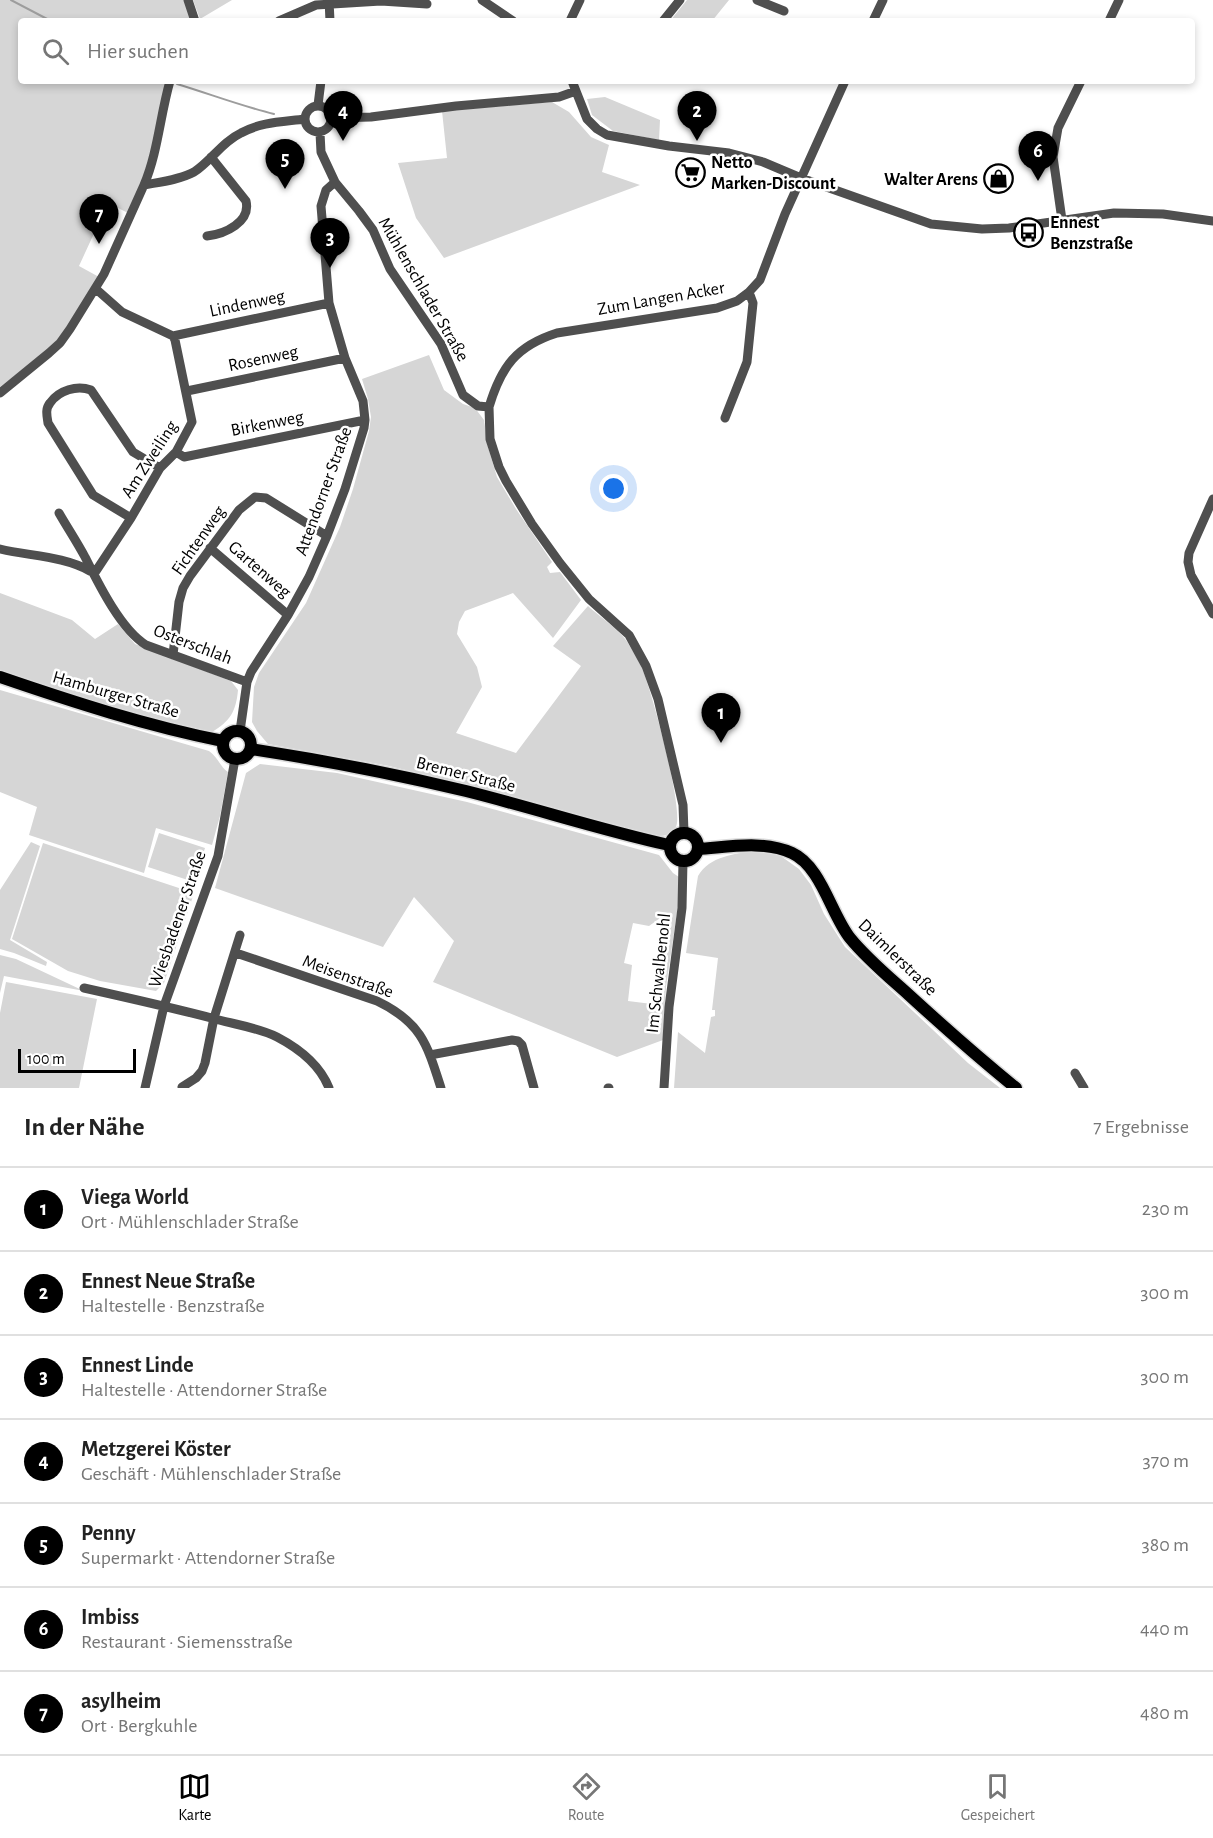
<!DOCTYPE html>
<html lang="de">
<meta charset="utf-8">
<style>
body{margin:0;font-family:"Alegreya Sans",sans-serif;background:#f2f2f2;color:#222}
.scale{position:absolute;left:18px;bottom:15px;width:118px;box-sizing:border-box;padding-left:6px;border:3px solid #000;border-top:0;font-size:16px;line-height:21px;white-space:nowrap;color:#000;-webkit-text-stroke:4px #fff;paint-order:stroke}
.you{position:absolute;left:614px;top:489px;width:21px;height:21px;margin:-15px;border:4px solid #fff;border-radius:50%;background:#1a73e8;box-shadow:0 0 0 9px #1a73e833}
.badge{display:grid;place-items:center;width:39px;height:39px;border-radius:50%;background:#000;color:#fff;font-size:20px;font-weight:700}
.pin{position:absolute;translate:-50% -50px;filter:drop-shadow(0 2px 3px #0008)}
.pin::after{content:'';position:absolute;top:32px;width:21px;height:18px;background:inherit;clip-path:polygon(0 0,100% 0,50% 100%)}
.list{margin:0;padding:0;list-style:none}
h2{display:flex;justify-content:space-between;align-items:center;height:78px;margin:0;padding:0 24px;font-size:26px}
h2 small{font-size:20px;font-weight:400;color:#767676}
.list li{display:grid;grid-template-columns:39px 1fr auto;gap:18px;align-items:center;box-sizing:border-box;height:84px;padding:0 24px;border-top:2px solid #e0e0e0}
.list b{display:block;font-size:22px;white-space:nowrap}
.list p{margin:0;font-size:20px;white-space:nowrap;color:#767676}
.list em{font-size:20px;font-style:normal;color:#767676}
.icon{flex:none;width:33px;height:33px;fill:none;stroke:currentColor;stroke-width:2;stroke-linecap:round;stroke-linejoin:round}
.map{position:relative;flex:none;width:1213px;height:1088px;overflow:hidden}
.search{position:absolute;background:#fff;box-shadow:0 3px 9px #0003;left:18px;right:18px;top:18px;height:66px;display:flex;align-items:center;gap:15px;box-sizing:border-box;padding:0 21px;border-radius:6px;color:#767676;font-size:22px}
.sheet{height:666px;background:#fff}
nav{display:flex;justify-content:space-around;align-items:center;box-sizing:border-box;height:84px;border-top:2px solid #e0e0e0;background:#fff;font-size:16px;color:#767676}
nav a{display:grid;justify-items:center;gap:3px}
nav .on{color:#000}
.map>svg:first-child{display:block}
.green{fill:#d6d6d6;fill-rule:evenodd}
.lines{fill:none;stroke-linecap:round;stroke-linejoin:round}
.stream{stroke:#9d9d9d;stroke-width:2}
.major-casing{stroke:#dbdbdb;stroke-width:15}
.minor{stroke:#4f4f4f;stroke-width:9}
.major{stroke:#000;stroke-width:12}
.labels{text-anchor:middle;stroke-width:5;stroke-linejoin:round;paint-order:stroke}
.poi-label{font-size:18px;font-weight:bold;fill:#000;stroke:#fff;text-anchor:start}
.street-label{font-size:18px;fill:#000;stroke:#fff}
</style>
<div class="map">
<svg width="1213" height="1088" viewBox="0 0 1213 1088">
<rect width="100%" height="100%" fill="#fff"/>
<path class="green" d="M0,0H185L192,21H21V81H168L151,162L130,214L108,203L79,266L99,277L69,327L47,351L0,387Z
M193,0H232L200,19Z
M687,0H729L712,21H670Z
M605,97L660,120L659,140L613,131L592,115L587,99Z
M552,102L569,112L591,137L609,145L602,172L640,185L444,258L416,218L398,163L447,158L442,111Z
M429,355L444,390L463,404L475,408L484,420L488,447L497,477L516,509L552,562L547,567L550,573L560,572L581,600L553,638L513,593L465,611L459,622L457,634L477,667L482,687L456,733L516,753L581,666L553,646L588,606C599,616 620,630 628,643C633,652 640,661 643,671C652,692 684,810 676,827C671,839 654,836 643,835L476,787L389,766L268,744L257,731L252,722L254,687L259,673L306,603L340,527L353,489L369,431L371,417L368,399L362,379Z
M0,593L72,620L95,639L118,624L135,644L231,681L238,690C236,712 230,721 212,732L97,705L0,673Z
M0,690L209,751C218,757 220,767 228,772L220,816L212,845L156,828L144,873L29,835L37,807L0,792Z
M260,764L337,773L467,802L659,855L673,873L679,877L678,906L666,987L663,1040L617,1057L433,982L454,941L414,897L383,947L215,888L246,773ZM671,915L660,1005L628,1001L632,965L624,963L633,923L649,926L663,916Z
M159,833L205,848L194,882L148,867Z
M31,842L40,846L10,940L47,962L46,966L14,953L0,949V890Z
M43,843L194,893L164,983L156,991L100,981L68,971L12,939Z
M755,851L778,854L799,869L811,885L824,914L845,947L968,1063L1000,1088H674L678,1032L705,1053L711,1017L715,1016V1010H712L718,958L686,953L698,876C710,856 734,854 755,851Z
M0,955L16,959L84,991L4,976L0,993Z
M6,982L97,999L79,1088H0V1013Z"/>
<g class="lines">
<path class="stream" d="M11,0L51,21
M177,84C210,94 241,106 274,114"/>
<defs>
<path id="major" d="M0,677C73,702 147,726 223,741
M223 745a14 14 0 1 1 28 0a14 14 0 1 1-28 0Z
M251,749C323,760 395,774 466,791C534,808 601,830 669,845
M670 847a14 14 0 1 1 28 0a14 14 0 1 1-28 0Z
M698,849C729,847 763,840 792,853C821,866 831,914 850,938C867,959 889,977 909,995C944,1027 979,1058 1016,1088"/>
</defs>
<use href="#major" class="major-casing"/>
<path class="minor" d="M188,0L195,21
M329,0L330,21
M482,0L513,21
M757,0L784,11
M279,21L316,5L381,1L427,4
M570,21L580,0
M663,21L680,0
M873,21L883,0
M1109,21L1119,0
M572,81L587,119L597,129L607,135L669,146L729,153L763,162L801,178L931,224L982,229L1009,228L1114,213L1163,214L1213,221
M318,105L321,81
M305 119a13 13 0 1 1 26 0a13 13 0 1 1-26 0Z
M332,118L371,117L456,106L559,97L576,91
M320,133L321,152L335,182L359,211L373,230L390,269L441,344L463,395L478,406L489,407L490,439L499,467L506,481L532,524L560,563L589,599L629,635L646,666L658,699L683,805L684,832
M144,185C158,152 160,116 170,81
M1062,220L1053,157L1058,128L1081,81
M207,236C225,234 251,222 246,201L211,157
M173,336L329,303
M187,391L345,358
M0,393L49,353L60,343L70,329L104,274L144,185C160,182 179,180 194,172C211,161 222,142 241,133C261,122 282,122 305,119
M489,407C501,367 516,346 557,333L717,308L737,301L749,292L760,280L785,214L845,81
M725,418L747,362L753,303L749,292
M176,452L184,457L365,420
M1213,499L1189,553L1188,562L1191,575L1213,614
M59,513C67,527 77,542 85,557C98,583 121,630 146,645L247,682
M131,518L93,495L48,423C47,416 45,409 50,403C59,390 77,385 91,390L133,452L160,468
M210,548L288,615
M0,549C29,556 64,556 90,571
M94,574L131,518L160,468L176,452L192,422L175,340L173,336L122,312L96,289
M173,655L179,602L183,588L190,576L239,510L255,497L266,498L327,536
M240,731L247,682L251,672L288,615L309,577L327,536L345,489L364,428L365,420L363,401L345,358L329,303L321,206L326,190L335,182
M236,953L377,1001C421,1022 427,1044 441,1088
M84,988C129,998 174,1008 219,1020C238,1025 259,1028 277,1037C298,1048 320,1065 329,1088
M430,1055L512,1040L518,1041L522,1045L534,1088
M1075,1073L1084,1088
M182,1087L196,1078L202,1071L205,1063L214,1018L240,935
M145,1088L164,1006L218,856L235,759
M608,1088H609
M664,1088L669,1007L682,908L683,861"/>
<use href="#major" class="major"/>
</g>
<defs>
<symbol id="supermarket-ring" viewBox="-11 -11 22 22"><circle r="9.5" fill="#fff" stroke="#000" stroke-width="1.5"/><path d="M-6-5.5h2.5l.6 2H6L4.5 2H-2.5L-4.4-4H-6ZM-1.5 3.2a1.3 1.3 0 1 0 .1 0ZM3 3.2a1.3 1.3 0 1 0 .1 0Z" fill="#000"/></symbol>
<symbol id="shop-ring" viewBox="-11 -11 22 22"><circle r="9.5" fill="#fff" stroke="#000" stroke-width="1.5"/><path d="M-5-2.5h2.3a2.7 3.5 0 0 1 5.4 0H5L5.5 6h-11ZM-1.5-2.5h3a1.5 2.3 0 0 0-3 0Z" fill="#000"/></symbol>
<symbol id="bus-ring" viewBox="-11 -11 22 22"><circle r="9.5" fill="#fff" stroke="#000" stroke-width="1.5"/><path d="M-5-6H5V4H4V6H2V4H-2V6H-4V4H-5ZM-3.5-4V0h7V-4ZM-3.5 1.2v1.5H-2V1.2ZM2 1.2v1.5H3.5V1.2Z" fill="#000"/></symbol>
</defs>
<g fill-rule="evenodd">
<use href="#supermarket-ring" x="674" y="156" width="33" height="33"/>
<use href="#shop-ring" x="982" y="162" width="33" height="33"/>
<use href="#bus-ring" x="1012" y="216" width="33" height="33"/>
</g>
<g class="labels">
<g class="poi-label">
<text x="711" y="168">Netto<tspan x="711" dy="21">Marken-Discount</tspan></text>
<text x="978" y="185" text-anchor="end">Walter Arens</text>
<text x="1050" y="228">Ennest<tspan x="1050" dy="21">Benzstraße</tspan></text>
</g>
<g class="street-label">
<text transform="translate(424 289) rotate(60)" y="6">Mühlenschlader Straße</text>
<text transform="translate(661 298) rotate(-10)" y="6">Zum Langen Acker</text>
<text transform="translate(247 303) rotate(-12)" y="6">Lindenweg</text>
<text transform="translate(263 358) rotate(-12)" y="6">Rosenweg</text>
<text transform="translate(267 423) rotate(-11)" y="6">Birkenweg</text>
<text transform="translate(149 459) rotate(-57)" y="6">Am Zweiling</text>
<text transform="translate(323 491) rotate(-70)" y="6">Attendorner Straße</text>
<text transform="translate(198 540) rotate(-55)" y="6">Fichtenweg</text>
<text transform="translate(260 569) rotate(41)" y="6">Gartenweg</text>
<text transform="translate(193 644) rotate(21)" y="6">Osterschlah</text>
<text transform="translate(116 694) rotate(16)" y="6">Hamburger Straße</text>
<text transform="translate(466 774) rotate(14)" y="6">Bremer Straße</text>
<text transform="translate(177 919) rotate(-71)" y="6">Wiesbadener Straße</text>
<text transform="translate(898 957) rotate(44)" y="6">Daimlerstraße</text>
<text transform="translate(658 973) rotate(-84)" y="6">Im Schwalbenohl</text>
<text transform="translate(348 976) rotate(20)" y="6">Meisenstraße</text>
</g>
</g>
</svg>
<div class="scale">100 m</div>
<div class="you"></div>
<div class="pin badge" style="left:721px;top:743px">1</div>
<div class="pin badge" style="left:697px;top:141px">2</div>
<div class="pin badge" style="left:330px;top:268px">3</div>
<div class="pin badge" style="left:343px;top:141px">4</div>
<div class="pin badge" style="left:285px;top:189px">5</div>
<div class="pin badge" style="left:1038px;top:181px">6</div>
<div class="pin badge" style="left:99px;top:244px">7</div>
<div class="search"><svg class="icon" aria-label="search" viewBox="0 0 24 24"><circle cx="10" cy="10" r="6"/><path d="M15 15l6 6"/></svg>Hier suchen</div>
</div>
<section class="sheet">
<h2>In der Nähe<small>7 Ergebnisse</small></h2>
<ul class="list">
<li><span class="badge">1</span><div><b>Viega World</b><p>Ort · Mühlenschlader Straße</p></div><em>230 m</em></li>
<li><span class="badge">2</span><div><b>Ennest Neue Straße</b><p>Haltestelle · Benzstraße</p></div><em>300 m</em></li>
<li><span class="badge">3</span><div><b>Ennest Linde</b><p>Haltestelle · Attendorner Straße</p></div><em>300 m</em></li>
<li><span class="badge">4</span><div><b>Metzgerei Köster</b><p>Geschäft · Mühlenschlader Straße</p></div><em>370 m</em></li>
<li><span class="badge">5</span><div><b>Penny</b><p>Supermarkt · Attendorner Straße</p></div><em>380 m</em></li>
<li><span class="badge">6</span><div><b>Imbiss</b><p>Restaurant · Siemensstraße</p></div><em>440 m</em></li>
<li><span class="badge">7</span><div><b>asylheim</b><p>Ort · Bergkuhle</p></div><em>480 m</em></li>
</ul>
</section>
<nav>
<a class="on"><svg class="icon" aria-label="map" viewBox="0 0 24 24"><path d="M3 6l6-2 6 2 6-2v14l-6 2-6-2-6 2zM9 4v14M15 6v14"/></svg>Karte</a>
<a><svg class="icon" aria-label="directions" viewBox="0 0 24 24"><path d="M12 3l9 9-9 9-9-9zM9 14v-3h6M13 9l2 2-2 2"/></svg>Route</a>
<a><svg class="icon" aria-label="saved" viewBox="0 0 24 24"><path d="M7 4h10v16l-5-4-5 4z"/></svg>Gespeichert</a>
</nav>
